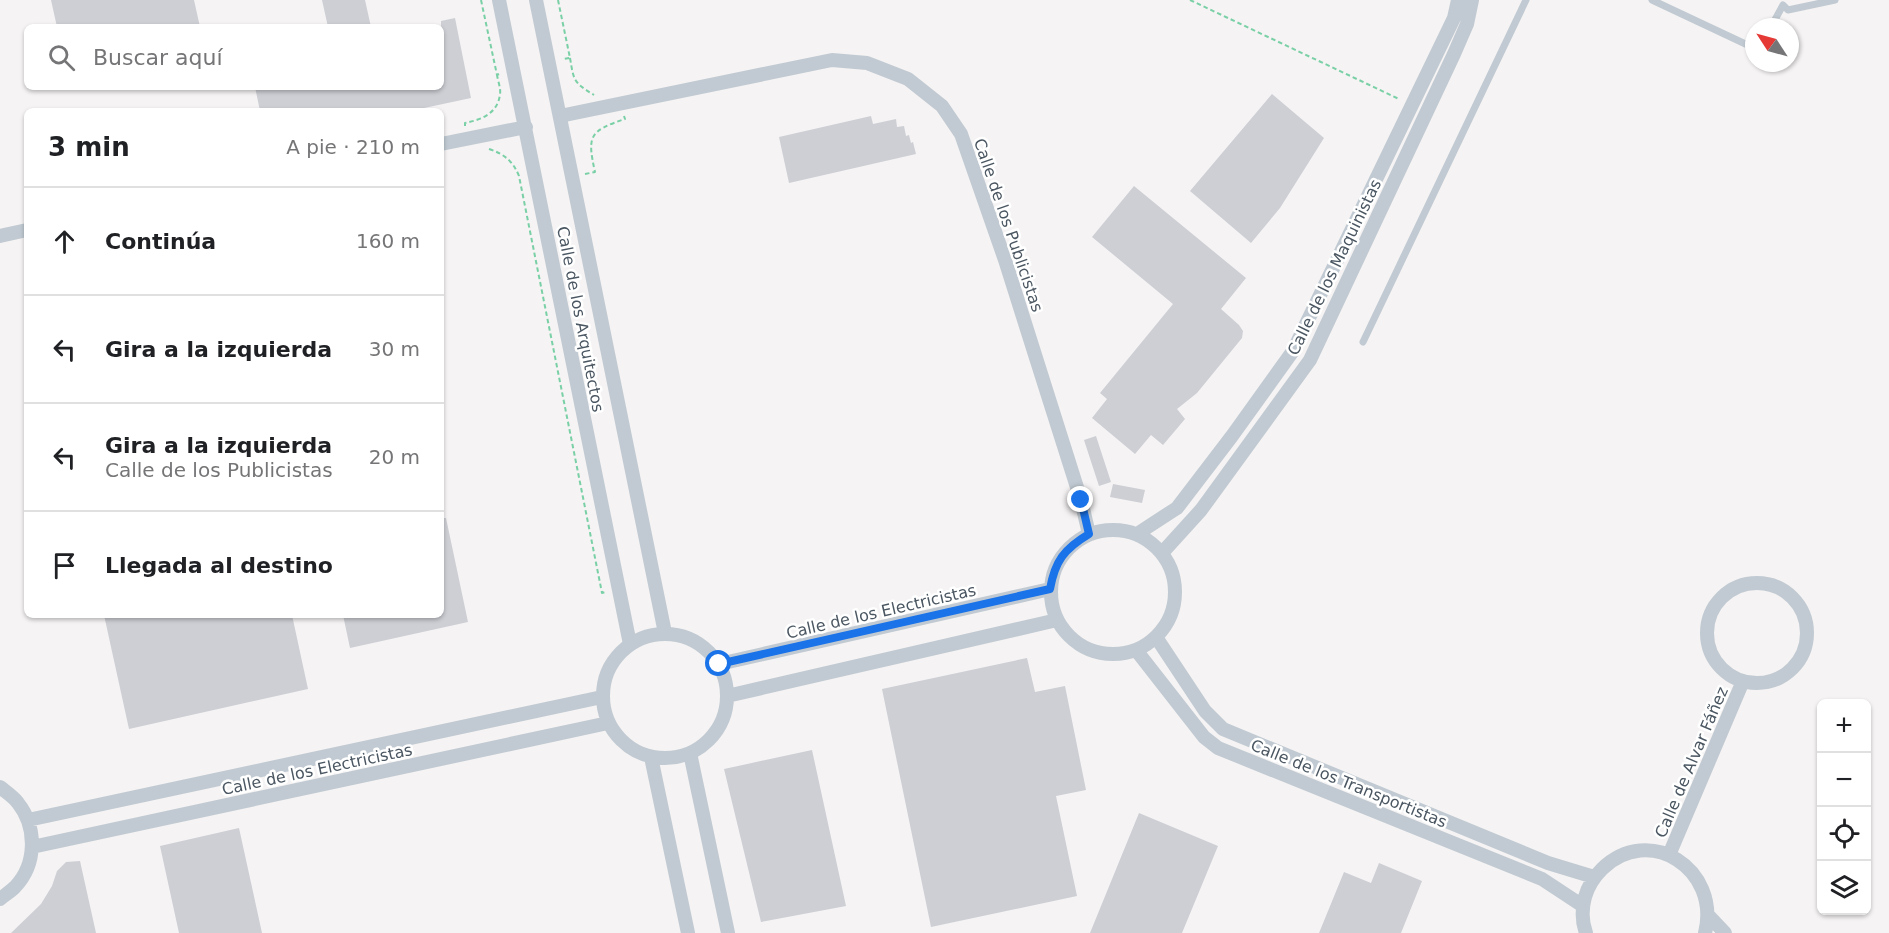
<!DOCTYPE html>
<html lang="es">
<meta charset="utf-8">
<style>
body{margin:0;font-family:"DejaVu Sans",sans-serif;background:#f2f2f2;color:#202124}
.controls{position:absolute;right:18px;bottom:18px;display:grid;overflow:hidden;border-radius:9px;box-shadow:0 2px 4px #0004}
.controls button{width:54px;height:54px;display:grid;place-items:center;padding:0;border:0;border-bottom:2px solid #e0e0e0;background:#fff;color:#202124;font:30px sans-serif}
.compass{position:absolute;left:1745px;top:18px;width:54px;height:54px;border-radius:50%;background:#fff;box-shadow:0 2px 4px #0004;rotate:306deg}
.stop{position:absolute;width:18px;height:18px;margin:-14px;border:4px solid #1a73e8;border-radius:50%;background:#fff}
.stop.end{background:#1a73e8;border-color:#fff;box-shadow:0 2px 6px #0008}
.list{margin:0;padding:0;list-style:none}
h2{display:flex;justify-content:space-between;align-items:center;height:78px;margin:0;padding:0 24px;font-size:26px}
h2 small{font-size:20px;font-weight:400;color:#757577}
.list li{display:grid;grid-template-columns:39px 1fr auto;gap:18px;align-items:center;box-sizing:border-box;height:108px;padding:0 24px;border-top:2px solid #e0e0e0}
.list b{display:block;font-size:22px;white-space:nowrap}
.list p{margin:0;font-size:20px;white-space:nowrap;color:#757577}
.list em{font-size:20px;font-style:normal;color:#757577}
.icon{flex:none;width:33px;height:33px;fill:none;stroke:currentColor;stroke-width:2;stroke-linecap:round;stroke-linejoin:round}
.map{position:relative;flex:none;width:1889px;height:933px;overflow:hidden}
.search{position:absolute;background:#fff;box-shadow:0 2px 4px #0004;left:24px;top:24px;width:420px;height:66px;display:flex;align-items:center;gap:15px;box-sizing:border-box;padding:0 21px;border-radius:9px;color:#757577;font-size:22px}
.panel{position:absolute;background:#fff;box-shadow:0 2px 4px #0004;left:24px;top:108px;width:420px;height:510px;border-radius:9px}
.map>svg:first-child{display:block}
.building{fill:#cdcfd5}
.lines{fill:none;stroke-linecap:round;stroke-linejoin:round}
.path{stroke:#7ad0a6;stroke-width:2;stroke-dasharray:4.5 3;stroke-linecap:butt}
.lane{stroke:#c1cad2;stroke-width:7}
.street{stroke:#c1cad2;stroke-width:14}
.route{stroke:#1a73e8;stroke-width:8}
.labels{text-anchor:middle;stroke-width:5;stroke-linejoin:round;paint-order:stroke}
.street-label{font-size:16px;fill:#4a5661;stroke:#fff}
</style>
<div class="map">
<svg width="1889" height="933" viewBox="0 0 1889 933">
<rect width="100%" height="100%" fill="#f5f3f3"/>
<path class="building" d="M51,0H194L200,27H57Z
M322,0H365L371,27H328Z
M455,18L471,98L410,111H260L255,87H441V21Z
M1272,94L1324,138L1280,208L1251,243L1190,191Z
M871,116L873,124L896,119L897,127L904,126L906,136L909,135L911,143L913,142L916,154L789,183L779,137Z
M1134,186L1246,278L1221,309L1239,325L1243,331L1242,338L1197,393L1177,409L1185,419L1163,445L1151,435L1135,454L1092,418L1107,399L1100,393L1173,304L1092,237Z
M1096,436L1111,482L1099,486L1084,440Z
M1113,484L1145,490L1142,503L1110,497Z
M441,518H446L468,622L350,648L343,615H441Z
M104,615H292L308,689L129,729Z
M1027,658L1035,692L1065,686L1086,790L1056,796L1077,896L931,927L882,689Z
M812,750L846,906L761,922L724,769Z
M1139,813L1218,846L1182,933H1090Z
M239,828L262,933H179L160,846Z
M80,861L96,933H11L41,904L52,886L57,871L66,862Z
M1379,863L1422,881L1401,933H1319L1344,872L1371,883Z"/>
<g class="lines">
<path class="path" d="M481,0L497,75L499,74
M558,0L570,58L563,59
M1190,0L1399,99
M570,58C574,81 573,82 594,95
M465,126V123C480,120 498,114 500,94C501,89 498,81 497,75
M489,149C504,154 513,161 519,176L602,593L605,592
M585,174L595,172C587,136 589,131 625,119L624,116"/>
<path class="lane" d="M1652,0L1754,48
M1771,27L1783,5L1788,10L1835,0
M1363,342L1526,0"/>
<path class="street" d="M499,0L630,644
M536,0L665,633
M560,116L832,60L867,63L908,79L942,106L961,134L1005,260L1081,500L1089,534
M441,144L526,127
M0,236L27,230
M1051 592a62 62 0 1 1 124 0a62 62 0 1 1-124 0Z
M1137,534L1177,508L1232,436L1293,351L1454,18L1458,0
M1162,553L1201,510L1310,360L1454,54L1467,24L1472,0
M1707 633a50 50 0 1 1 100 0a50 50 0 1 1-100 0Z
M603 696a62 62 0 1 1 124 0a62 62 0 1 1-124 0Z
M1156,637L1205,711L1223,729L1548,863L1594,877
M1136,650L1204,737L1218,748L1542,879L1583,906
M719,664L1050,589
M727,696L1057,620
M690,753L728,933
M651,757L688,933
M0,787C6,792 14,797 18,803C37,827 37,864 15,887C11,891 5,895 0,899
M28,820L602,697
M32,847L608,723
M1669,855L1743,681
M1708,915L1725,933
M1586,933C1582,922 1582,908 1585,897C1588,886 1594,877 1602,869C1649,823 1721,869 1705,933"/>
</g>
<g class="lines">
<path class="route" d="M719,664L1050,589C1055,561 1064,549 1089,534L1081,500"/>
</g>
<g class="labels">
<g class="street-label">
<text transform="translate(1009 225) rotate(71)" y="6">Calle de los Publicistas</text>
<text transform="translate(1334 267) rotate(-64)" y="6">Calle de los Maquinistas</text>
<text transform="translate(581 319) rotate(79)" y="6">Calle de los Arquitectos</text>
<text transform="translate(881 611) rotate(-13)" y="6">Calle de los Electricistas</text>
<text transform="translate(1691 762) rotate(-67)" y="6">Calle de Alvar Fáñez</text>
<text transform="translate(317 769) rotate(-12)" y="6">Calle de los Electricistas</text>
<text transform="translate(1349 783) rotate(22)" y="6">Calle de los Transportistas</text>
</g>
</g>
</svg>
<div class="controls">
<button>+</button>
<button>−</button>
<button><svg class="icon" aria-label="locate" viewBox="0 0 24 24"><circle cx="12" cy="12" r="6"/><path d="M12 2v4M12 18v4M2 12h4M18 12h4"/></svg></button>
<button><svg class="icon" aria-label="layers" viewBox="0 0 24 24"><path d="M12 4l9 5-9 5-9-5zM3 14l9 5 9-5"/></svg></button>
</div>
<svg class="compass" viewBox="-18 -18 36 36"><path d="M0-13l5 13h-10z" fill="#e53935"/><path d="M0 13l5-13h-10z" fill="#757577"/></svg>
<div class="stop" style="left:719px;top:664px"></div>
<div class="stop end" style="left:1081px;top:500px"></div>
<div class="search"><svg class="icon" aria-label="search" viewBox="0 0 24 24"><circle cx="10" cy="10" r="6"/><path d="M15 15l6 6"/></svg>Buscar aquí</div>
<section class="panel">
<h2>3 min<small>A pie · 210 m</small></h2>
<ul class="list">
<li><svg class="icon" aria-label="ahead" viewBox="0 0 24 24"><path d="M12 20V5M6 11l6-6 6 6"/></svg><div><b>Continúa</b></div><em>160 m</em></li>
<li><svg class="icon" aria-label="left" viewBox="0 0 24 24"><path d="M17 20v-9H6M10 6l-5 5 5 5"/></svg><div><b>Gira a la izquierda</b></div><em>30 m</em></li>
<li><svg class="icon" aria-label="left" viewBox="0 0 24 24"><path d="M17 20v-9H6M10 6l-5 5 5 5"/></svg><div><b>Gira a la izquierda</b><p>Calle de los Publicistas</p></div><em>20 m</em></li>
<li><svg class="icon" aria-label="arrive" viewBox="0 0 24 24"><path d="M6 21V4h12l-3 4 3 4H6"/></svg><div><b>Llegada al destino</b></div></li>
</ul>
</section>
</div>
